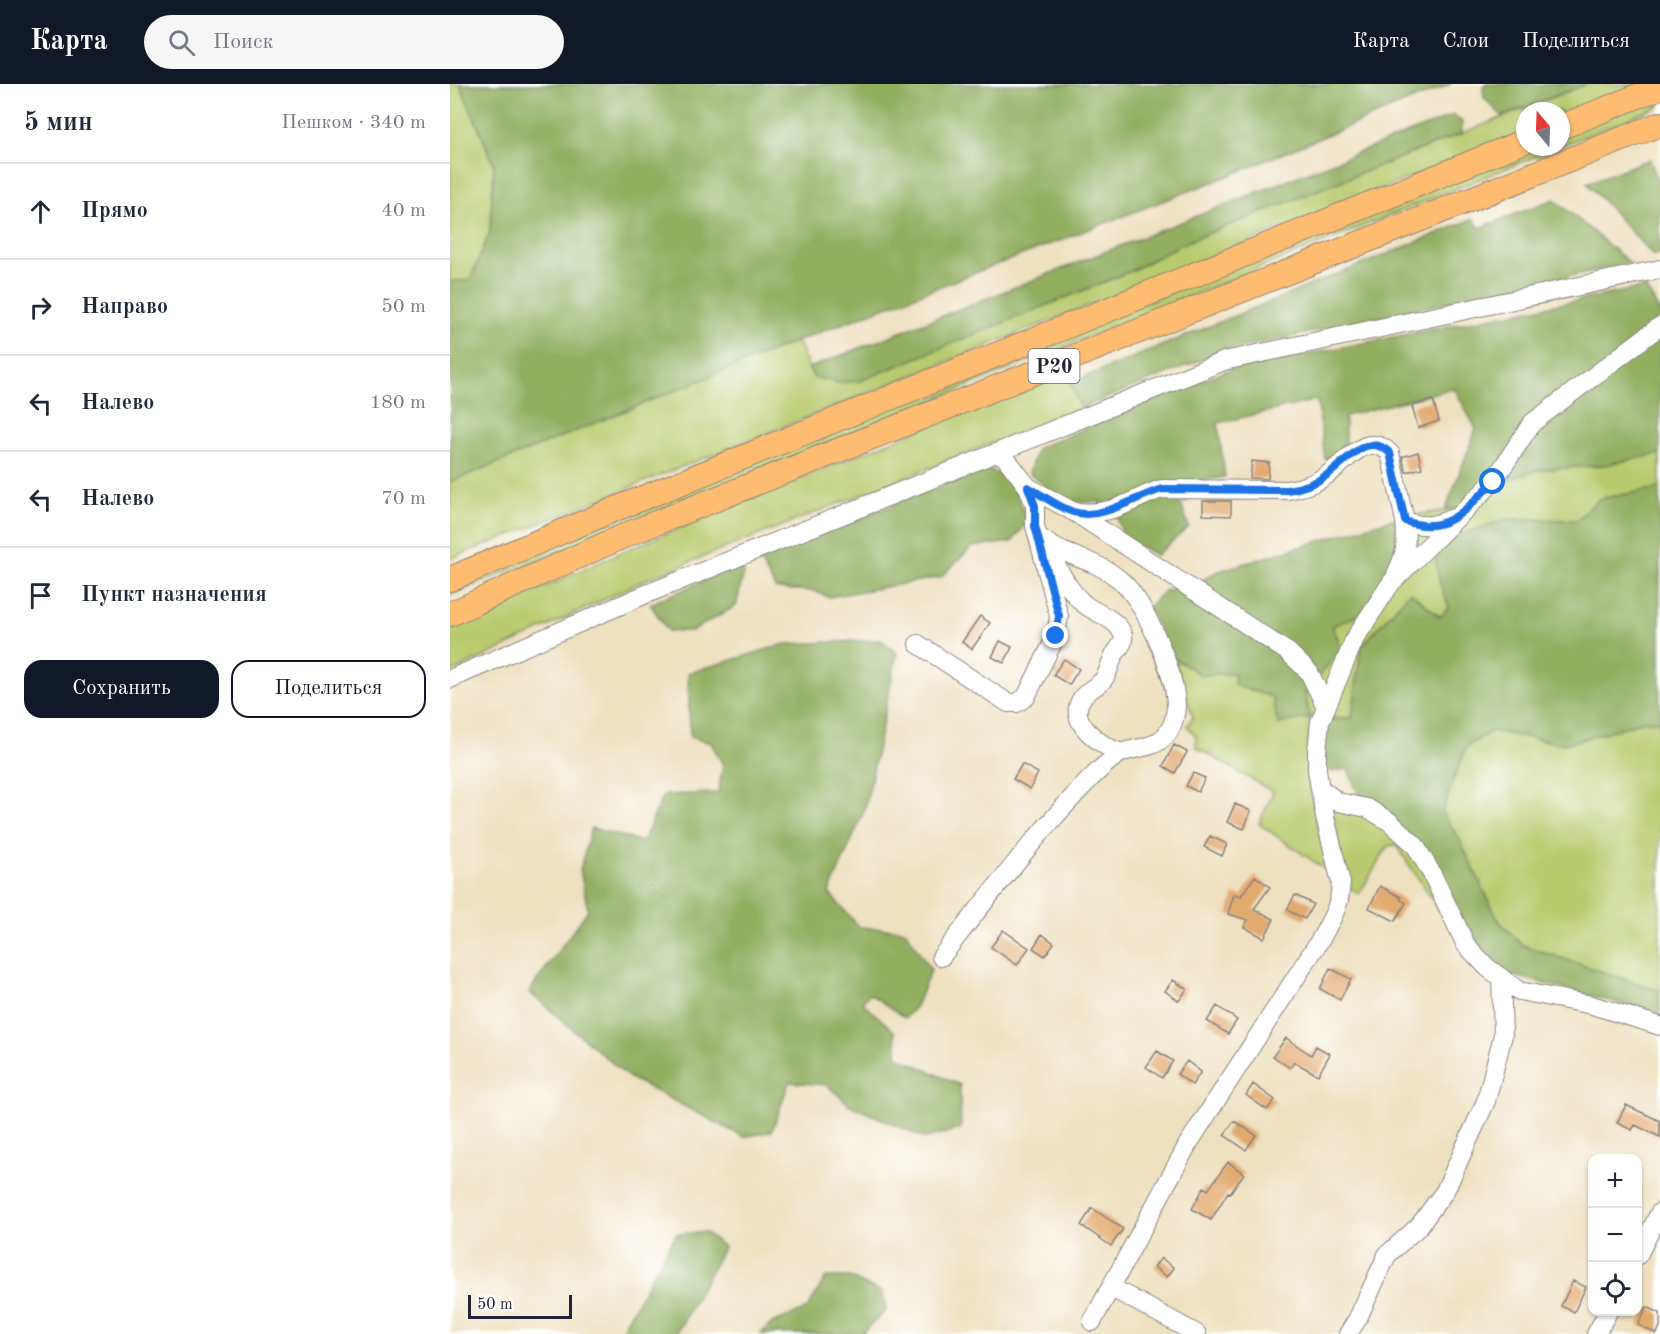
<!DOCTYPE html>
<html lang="ru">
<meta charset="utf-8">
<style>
body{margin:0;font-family:"Old Standard TT",serif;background:#f6f6f7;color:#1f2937}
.controls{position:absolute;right:18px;bottom:18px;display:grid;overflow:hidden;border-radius:12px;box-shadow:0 2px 4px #0004}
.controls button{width:54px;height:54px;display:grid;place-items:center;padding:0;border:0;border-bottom:2px solid #e0e1e3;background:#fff;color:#1f2937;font:30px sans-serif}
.compass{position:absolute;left:1066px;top:18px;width:54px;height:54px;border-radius:50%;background:#fff;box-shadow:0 2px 4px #0004;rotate:341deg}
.scale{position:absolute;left:18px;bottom:15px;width:104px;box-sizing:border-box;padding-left:6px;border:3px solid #22223b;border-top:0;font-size:16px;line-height:21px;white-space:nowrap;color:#22223b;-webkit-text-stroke:4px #fff;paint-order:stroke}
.stop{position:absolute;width:18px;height:18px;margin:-14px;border:4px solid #1a73e8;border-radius:50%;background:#fff}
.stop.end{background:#1a73e8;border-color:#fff;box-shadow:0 2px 6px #0008}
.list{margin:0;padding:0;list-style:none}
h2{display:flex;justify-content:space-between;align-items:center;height:78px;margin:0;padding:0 24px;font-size:26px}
h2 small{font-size:20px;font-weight:400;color:#747a83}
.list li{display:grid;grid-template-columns:39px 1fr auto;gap:18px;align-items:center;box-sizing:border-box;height:96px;padding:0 24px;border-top:2px solid #e0e1e3}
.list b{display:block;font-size:22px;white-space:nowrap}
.list em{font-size:20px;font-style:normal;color:#747a83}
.actions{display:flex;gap:12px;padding:18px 24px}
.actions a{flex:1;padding:14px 0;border:2px solid #111827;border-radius:18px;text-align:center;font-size:21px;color:#111827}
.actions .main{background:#111827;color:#fff}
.icon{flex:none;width:33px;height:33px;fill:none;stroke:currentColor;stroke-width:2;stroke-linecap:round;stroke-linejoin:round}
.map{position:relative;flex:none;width:1210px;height:1250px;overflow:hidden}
header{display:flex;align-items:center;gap:36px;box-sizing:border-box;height:84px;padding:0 30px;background:#111827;color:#fff}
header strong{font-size:28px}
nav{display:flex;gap:33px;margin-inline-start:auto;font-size:21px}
.search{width:420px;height:54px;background:#f6f6f7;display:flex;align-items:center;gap:15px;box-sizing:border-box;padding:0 21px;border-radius:33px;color:#747a83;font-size:22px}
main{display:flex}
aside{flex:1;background:#fff}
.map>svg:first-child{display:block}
.green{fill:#b9cb6e;stroke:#6e7654;stroke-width:1.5}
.forest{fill:#92af61;stroke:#5a684e;stroke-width:1.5}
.building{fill:#e3aa70}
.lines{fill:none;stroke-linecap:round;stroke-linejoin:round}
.minor-casing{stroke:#88827e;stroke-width:20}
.major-casing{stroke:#88827e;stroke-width:26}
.minor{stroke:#fff;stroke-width:18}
.major{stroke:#febc70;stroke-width:24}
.route{stroke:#1a73e8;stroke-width:8}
.labels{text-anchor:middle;stroke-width:4.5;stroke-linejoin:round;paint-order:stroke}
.shield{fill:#fff;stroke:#646476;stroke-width:1.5}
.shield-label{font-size:20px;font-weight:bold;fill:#22223b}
</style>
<header>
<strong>Карта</strong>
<div class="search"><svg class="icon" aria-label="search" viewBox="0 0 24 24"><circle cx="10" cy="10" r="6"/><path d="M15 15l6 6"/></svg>Поиск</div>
<nav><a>Карта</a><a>Слои</a><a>Поделиться</a></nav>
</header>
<main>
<aside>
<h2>5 мин<small>Пешком · 340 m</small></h2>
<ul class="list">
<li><svg class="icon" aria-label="ahead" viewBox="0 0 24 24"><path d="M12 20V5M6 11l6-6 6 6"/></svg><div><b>Прямо</b></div><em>40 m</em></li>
<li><svg class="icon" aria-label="right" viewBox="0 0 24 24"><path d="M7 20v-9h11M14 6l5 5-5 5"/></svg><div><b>Направо</b></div><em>50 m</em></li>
<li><svg class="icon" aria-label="left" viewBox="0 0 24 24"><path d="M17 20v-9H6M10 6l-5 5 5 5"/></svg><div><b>Налево</b></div><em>180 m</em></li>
<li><svg class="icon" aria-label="left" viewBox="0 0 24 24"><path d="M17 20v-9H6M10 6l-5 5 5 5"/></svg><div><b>Налево</b></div><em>70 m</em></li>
<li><svg class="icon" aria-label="arrive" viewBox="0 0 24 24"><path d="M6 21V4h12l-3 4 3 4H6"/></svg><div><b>Пункт назначения</b></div></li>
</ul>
<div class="actions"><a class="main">Сохранить</a><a>Поделиться</a></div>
</aside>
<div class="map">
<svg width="1210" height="1250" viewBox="0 0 1210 1250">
<rect width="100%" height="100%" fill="#fff"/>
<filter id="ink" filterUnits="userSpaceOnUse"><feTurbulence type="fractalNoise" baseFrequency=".0167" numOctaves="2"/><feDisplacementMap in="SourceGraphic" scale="12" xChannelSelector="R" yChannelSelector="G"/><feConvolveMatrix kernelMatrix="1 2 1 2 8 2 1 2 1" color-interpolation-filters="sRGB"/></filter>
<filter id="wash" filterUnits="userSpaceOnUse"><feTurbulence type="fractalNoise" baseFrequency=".008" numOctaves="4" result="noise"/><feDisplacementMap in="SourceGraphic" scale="24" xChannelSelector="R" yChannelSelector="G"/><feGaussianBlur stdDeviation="1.35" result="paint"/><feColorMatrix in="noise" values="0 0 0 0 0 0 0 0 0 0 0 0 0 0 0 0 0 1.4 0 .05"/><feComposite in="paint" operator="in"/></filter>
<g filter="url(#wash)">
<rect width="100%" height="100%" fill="#eee1c0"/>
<path class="green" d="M0,0H10L44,81L40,148L20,197L0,198Z
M1137,0H1195L1111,34V27H1075V48L0,475V398L347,257L363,293L681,187L734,159Z
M1210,10V22L1111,62V51Z
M1080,63H1109L0,511V500Z
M615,286L631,324L197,495L0,589V545L183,463Z
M1210,370V404L1149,415L1127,436L1057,435L989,497L999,523L991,533L960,508L911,563L902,634H860C853,691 865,734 879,788L809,740L823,708L746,663V652L737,642L743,633L724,574L751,591L785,589V601L822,613L860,634L855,609L892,564L882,542L946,434L1026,422L1057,396L1087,386L1153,381Z
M1195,637H1210V907L1072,861L1048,836L1010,756L992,729L1002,699L1017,662L1042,647L1114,660Z
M882,724L919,731L962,763L1010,857L946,761L938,762L909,810L895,800Z"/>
<path class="forest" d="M10,0H1001L773,94L347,257L0,398V198L20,196L40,148L44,81Z
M1037,0H1137L1052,32L1034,14L1033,2Z
M1004,31L1012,38V49L734,159L681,187L410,297L389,299L363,293L359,284Z
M1200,75L1210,103V170L1203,172L1137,99Z
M1104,115L1180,179L771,268L631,324L620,299L1023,135L1030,144Z
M1195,203L1210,228V370L1153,381L1087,386L1057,396L1026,422L996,425L1026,345L1004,304L895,332V373L875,375L867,316L768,339L775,393L724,400L739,443L706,471L674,454L667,433L649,418H615L579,389L587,364L778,286Z
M536,384L563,397L577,438L562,458L522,463L491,493L379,513L363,507L326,505L308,474Z
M1210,404V637H1195L1114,660L1042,647L1017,662L1002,699L992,729L1010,756L1048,836L1072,861L1210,907V930L1050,888L1040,881L942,730L909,712L898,685L879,688L871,669L876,635L902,634L911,563L960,508L990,533L999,523L989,497L985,468L1006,452L1057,435L1127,436L1149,415Z
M946,434L949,468L937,496L912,530L882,542L892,564L855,609L860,634L828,640L822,613L784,601L785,589L751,591L724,574L698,524L714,507L748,499L766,488Z
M289,481L294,489L286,522L242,547H218L200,520Z
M431,556L447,569L415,725L379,809L409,843L455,846L481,886L466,922L455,934L420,910L412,918L445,948L448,973L510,1001L511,1045L475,1054L400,1021L377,1001L339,998L322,1047L294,1053L180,994L79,908L138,826L130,786L141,744L193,758L213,711L268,709L273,681L261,659L240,653L238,589L335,560Z
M255,1148L274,1163L226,1250H169L226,1150Z
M376,1193H399L433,1209L436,1227L413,1248L414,1250H311L322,1239L357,1225Z"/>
<g id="blocks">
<path class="building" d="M983,316L989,337L968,344L962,322Z
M968,368L972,384L956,388L952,373Z
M802,377L819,379L818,395L800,394Z
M753,417H781V432L753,431Z
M530,532L540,539L522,565L512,558Z
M550,557L562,563L554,579L542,573Z
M614,575L629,585L619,601L603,591Z
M724,661L737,668L725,689L713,682Z
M572,680L588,689L580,705L563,695Z
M743,689L755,694L748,708L736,702Z
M785,720L801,727L794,745L777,738Z
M760,752L777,760L772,772L754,763Z
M805,792L820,803L804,825L824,835L814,854L794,843L798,836L778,830L784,810L791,812Z
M930,802L951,813L950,815L956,819L945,837L919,824Z
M845,811L863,820L855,835L837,826Z
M553,846L579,864L567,881L541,863Z
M592,850L604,859L595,872L583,864Z
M880,884L901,895L890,916L870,905Z
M723,896L737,905L729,917L715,907Z
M767,922L787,936L778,950L757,937Z
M836,954L861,971L866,962L880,970L868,991L844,978L840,984L823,972Z
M707,967L723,977L712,994L696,983Z
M737,977L751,988L742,1001L727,990Z
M803,1000L825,1016L817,1026L796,1011Z
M1176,1021L1210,1037V1053L1185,1041L1182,1046L1167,1039Z
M784,1037L806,1051L796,1066L774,1051Z
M778,1078L794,1090L780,1109L778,1108L761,1136L742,1125L754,1103L758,1106Z
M642,1124L673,1145L661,1162L631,1141Z
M711,1174L724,1184L717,1193L704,1183Z
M1123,1197L1136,1203L1124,1228L1111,1222Z
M1197,1223L1210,1229V1242L1207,1250L1188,1241Z"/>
</g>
</g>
<g filter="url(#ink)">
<use href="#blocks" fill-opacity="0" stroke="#88827e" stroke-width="1.5"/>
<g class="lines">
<defs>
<path id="minor" d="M1210,242L1082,339L1043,398L941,499L905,554L870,638L867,668V686L870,704L888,718L917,724L940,738L965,761L982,790L1016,861L1038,884L1069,907L1142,921L1210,942
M551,368L578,403L624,428L838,568L859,588L876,623
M624,428C637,429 650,429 663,425C680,420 694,410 712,405L837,406C851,404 865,400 877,391C897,378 916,346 940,369L955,437C975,444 983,442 1004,434
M598,467C609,485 618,506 634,520C645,529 668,535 673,551C675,559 668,565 664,571C660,579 659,589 653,596C647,603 637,606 632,614C615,638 652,662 671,669
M946,490C956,470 957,459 955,437
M468,560L558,619H567L576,613L606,552L609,532L585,442V422L578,403
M0,595L194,511L774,277L1210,185
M491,873C539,812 586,750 640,695C647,688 662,674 671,669C685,663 701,665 713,654C722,646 726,632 726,621C725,588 694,515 669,495C648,478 630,476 608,465C601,462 595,457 589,453
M1188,1171L1210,1128
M662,1204L747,1250
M642,1238L738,1060L872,853L884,830L889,816L891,799L875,733L870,704
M898,1250L908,1234L937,1171L969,1142L995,1107L1036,1017L1053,951L1051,893
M1146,1250L1158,1228"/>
<path id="major" d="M1111,43L1210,3
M0,495L168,424L1075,57
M0,530L178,450L1210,40"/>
</defs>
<use href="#minor" class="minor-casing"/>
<use href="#major" class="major-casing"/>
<use href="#minor" class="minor"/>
<use href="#major" class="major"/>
</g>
</g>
<g class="lines" filter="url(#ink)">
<path class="route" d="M606,552L609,532L585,442V422L578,403C592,411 608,423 623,428C651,437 685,413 712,405L837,406C851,404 865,400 877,391C897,378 916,346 940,369L955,437C997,452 1016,425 1043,398"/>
</g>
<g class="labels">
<rect class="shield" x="578.5" y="265" width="51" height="34" rx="4.5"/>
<g class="shield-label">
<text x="604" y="289">Р20</text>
</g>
</g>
</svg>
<div class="controls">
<button>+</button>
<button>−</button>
<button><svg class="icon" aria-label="locate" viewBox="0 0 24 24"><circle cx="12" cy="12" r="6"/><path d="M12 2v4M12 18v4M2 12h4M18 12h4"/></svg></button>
</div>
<svg class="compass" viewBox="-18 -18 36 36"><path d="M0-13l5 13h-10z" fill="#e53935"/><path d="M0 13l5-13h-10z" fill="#747a83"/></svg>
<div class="scale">50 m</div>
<div class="stop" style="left:1043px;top:398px"></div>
<div class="stop end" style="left:606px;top:552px"></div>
</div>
</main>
